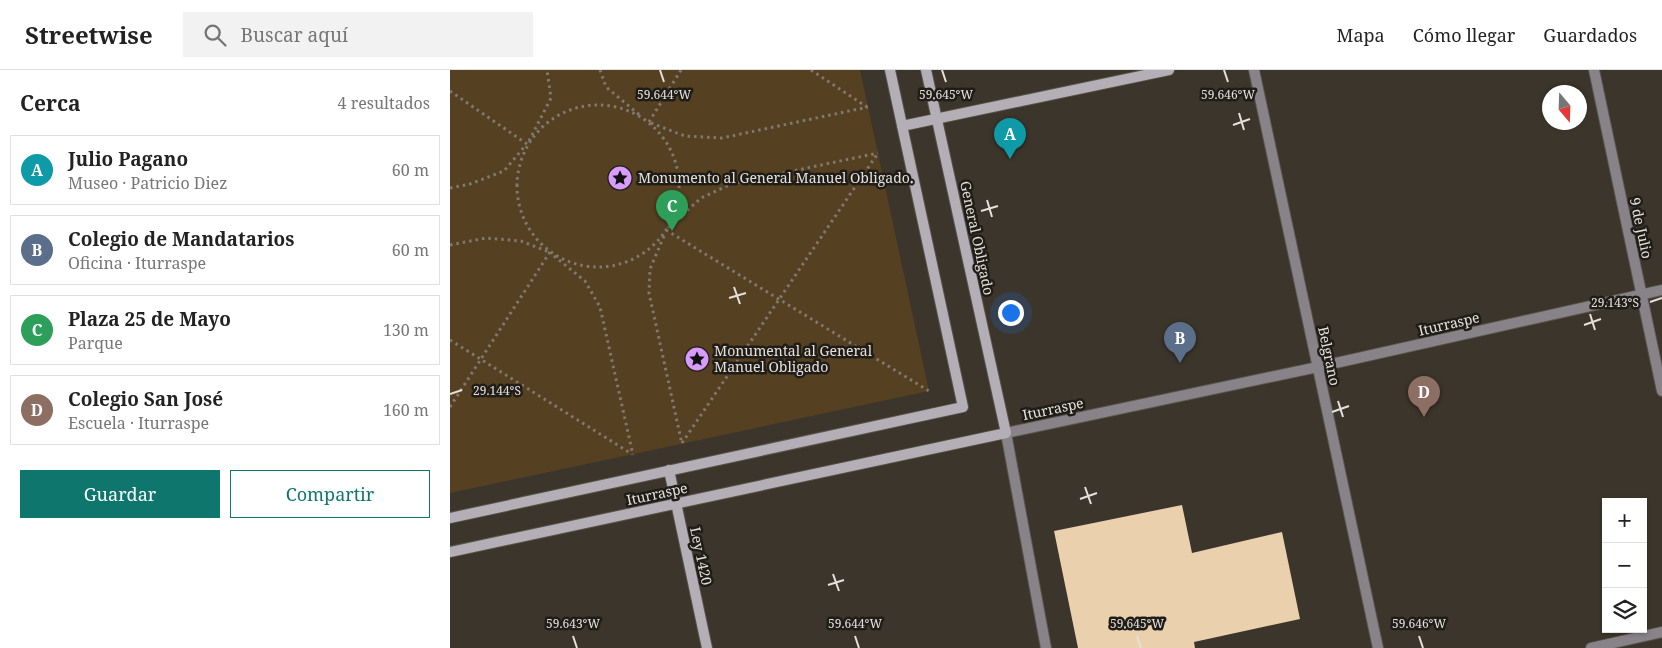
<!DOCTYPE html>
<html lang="es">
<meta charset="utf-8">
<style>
body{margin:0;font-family:"Noto Serif",serif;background:#f2f2f2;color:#222}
.controls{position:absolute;right:15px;bottom:15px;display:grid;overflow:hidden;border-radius:0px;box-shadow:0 1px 4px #0004}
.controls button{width:45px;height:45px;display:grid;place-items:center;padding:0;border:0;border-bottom:1px solid #e0e0e0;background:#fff;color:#222;font:25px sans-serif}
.compass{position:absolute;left:1092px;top:15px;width:45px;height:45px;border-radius:50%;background:#fff;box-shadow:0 1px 4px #0004;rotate:161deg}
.you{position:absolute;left:560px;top:242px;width:18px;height:18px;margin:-12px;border:4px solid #fff;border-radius:50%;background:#1a73e8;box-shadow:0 0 0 8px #1a73e833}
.badge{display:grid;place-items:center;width:32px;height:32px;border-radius:50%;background:#0f766e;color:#fff;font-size:16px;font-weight:700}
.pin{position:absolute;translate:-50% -41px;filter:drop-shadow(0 1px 2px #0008)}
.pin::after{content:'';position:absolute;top:26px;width:18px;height:15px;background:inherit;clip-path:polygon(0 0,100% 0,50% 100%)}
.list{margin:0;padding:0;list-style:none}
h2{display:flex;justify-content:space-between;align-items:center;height:65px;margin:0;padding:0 20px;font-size:21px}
h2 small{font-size:16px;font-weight:400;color:#767676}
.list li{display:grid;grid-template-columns:32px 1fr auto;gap:15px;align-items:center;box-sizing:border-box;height:70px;margin:0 10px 10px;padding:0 10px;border:1px solid #e0e0e0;border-radius:0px}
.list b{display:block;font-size:19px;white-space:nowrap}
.list p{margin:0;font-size:16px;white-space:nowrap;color:#767676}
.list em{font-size:16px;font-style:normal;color:#767676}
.actions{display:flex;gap:10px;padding:15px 20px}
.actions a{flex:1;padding:11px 0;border:1px solid #0f766e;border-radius:0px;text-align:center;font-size:18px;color:#0f766e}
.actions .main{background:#0f766e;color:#fff}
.icon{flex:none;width:28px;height:28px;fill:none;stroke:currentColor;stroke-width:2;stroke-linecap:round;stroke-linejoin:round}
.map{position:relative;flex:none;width:1212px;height:578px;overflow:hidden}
header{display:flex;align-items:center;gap:30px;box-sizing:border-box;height:70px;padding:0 25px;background:#fff;border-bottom:1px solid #e0e0e0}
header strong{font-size:24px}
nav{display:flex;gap:28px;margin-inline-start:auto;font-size:18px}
.search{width:350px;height:45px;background:#f2f2f2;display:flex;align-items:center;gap:12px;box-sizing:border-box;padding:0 18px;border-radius:0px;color:#767676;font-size:19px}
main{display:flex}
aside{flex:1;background:#fff}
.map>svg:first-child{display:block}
.green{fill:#554022}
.building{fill:#ebd0ad}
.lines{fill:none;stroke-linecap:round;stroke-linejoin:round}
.street-casing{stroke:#5a544a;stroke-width:12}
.secondary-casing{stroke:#5a544a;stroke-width:12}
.path{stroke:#807971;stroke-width:3;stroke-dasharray:2.5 4;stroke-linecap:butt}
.street{stroke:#878389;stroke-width:10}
.secondary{stroke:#b4afb7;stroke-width:10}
.ticks{fill:none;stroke:#e5e0da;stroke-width:2}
.labels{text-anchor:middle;stroke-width:5;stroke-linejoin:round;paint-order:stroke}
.poi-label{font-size:14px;fill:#e5e0da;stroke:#201d19;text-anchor:start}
.street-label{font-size:14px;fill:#e5e0da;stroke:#201d19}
.ticks-label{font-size:12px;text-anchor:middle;fill:#e5e0da;stroke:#201d19;stroke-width:5;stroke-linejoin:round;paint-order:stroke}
</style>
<header>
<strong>Streetwise</strong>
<div class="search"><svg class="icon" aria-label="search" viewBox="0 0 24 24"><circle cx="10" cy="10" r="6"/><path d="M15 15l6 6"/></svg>Buscar aquí</div>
<nav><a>Mapa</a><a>Cómo llegar</a><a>Guardados</a></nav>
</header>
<main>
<aside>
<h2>Cerca<small>4 resultados</small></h2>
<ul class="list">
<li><span class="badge" style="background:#0f9aa8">A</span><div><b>Julio Pagano</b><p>Museo · Patricio Diez</p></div><em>60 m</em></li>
<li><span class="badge" style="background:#5c6f8a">B</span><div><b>Colegio de Mandatarios</b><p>Oficina · Iturraspe</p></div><em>60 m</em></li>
<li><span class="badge" style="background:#2e9e5b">C</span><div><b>Plaza 25 de Mayo</b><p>Parque</p></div><em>130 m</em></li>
<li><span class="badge" style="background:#8d6e63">D</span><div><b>Colegio San José</b><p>Escuela · Iturraspe</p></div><em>160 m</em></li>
</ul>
<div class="actions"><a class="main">Guardar</a><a>Compartir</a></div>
</aside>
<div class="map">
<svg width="1212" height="578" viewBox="0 0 1212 578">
<rect width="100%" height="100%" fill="#3c352b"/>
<path class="green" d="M0,0H410L479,321L0,423Z"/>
<path class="building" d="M732,435L742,483L832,462L850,549L744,572L745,578H628L604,461Z"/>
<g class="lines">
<defs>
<path id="street" d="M804,0L928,578
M1144,0L1212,321
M596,578L556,363L868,297L1212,220
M1141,578L1212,562"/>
<path id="secondary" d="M452,56L719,0
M219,400L257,578
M0,448L513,337L440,0
M0,482L556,363L476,0"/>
</defs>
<use href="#street" class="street-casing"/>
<use href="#secondary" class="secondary-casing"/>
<path class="path" d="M150,0L156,17L192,47
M361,0L417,37
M0,21L77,74
M67 116a81 81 0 1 1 162 0a81 81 0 1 1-162 0Z
M199,52L231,0
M201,53L235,66L272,68L418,37
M79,71L101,28L97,0
M0,118L20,114L54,101L75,76
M218,158L251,128L281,114L428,83
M216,160L479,321
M214,166L200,199L199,223L232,374
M0,175L36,168L71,171L99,182
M104,186L135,211L150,237L183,385
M0,270L182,384
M0,337L100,182
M232,373L428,83"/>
<use href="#street" class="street"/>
<use href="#secondary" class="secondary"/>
</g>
<path class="ticks" d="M210,0L214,12M492,0L496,12M774,0L778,12M789,43L794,60M783,55L800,49M537,130L542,147M531,141L548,136M284,217L290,234M279,228L296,223M1200,232L1212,228M1140,244L1145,260M1134,255L1151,249M0,324L12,320M888,331L893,347M882,342L899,336M635,417L641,434M630,429L647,423M383,504L389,521M378,515L394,510M123,566L127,578M405,566L409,578M687,566L691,578M969,566L973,578"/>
<defs>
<symbol id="sight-disc" viewBox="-11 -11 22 22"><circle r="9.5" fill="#d79bf9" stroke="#201d19"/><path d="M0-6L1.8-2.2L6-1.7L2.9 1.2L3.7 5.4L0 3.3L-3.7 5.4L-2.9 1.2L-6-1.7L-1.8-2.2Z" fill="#111"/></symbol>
</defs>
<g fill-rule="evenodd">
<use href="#sight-disc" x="156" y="94" width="28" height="28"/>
<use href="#sight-disc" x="233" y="275" width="28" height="28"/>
</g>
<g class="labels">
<g class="poi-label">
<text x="188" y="113">Monumento al General Manuel Obligado.</text>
<text x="264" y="286">Monumental al General<tspan x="264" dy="16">Manuel Obligado</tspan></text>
</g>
<g class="street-label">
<text transform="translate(1191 158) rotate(78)" y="5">9 de Julio</text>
<text transform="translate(527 168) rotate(78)" y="5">General Obligado</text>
<text transform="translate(999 254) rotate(-13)" y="5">Iturraspe</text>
<text transform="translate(879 286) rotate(78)" y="5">Belgrano</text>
<text transform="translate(603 339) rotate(-12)" y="5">Iturraspe</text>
<text transform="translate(207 424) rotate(-12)" y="5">Iturraspe</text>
<text transform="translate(251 486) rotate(78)" y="5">Ley 1420</text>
</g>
</g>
<g class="ticks-label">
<text x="214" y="29">59.644°W</text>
<text x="496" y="29">59.645°W</text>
<text x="778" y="29">59.646°W</text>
<text x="1165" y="237">29.143°S</text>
<text x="47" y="325">29.144°S</text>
<text x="123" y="558">59.643°W</text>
<text x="405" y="558">59.644°W</text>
<text x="687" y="558">59.645°W</text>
<text x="969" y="558">59.646°W</text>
</g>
</svg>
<div class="controls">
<button>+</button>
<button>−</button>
<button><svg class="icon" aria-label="layers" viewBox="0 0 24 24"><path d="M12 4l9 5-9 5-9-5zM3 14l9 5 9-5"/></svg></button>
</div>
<svg class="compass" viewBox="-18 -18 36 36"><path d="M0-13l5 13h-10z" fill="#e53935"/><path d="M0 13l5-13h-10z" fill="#767676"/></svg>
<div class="you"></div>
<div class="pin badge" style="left:560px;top:89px;background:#0f9aa8">A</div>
<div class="pin badge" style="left:730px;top:293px;background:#5c6f8a">B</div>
<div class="pin badge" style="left:222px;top:161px;background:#2e9e5b">C</div>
<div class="pin badge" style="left:974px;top:347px;background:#8d6e63">D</div>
</div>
</main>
